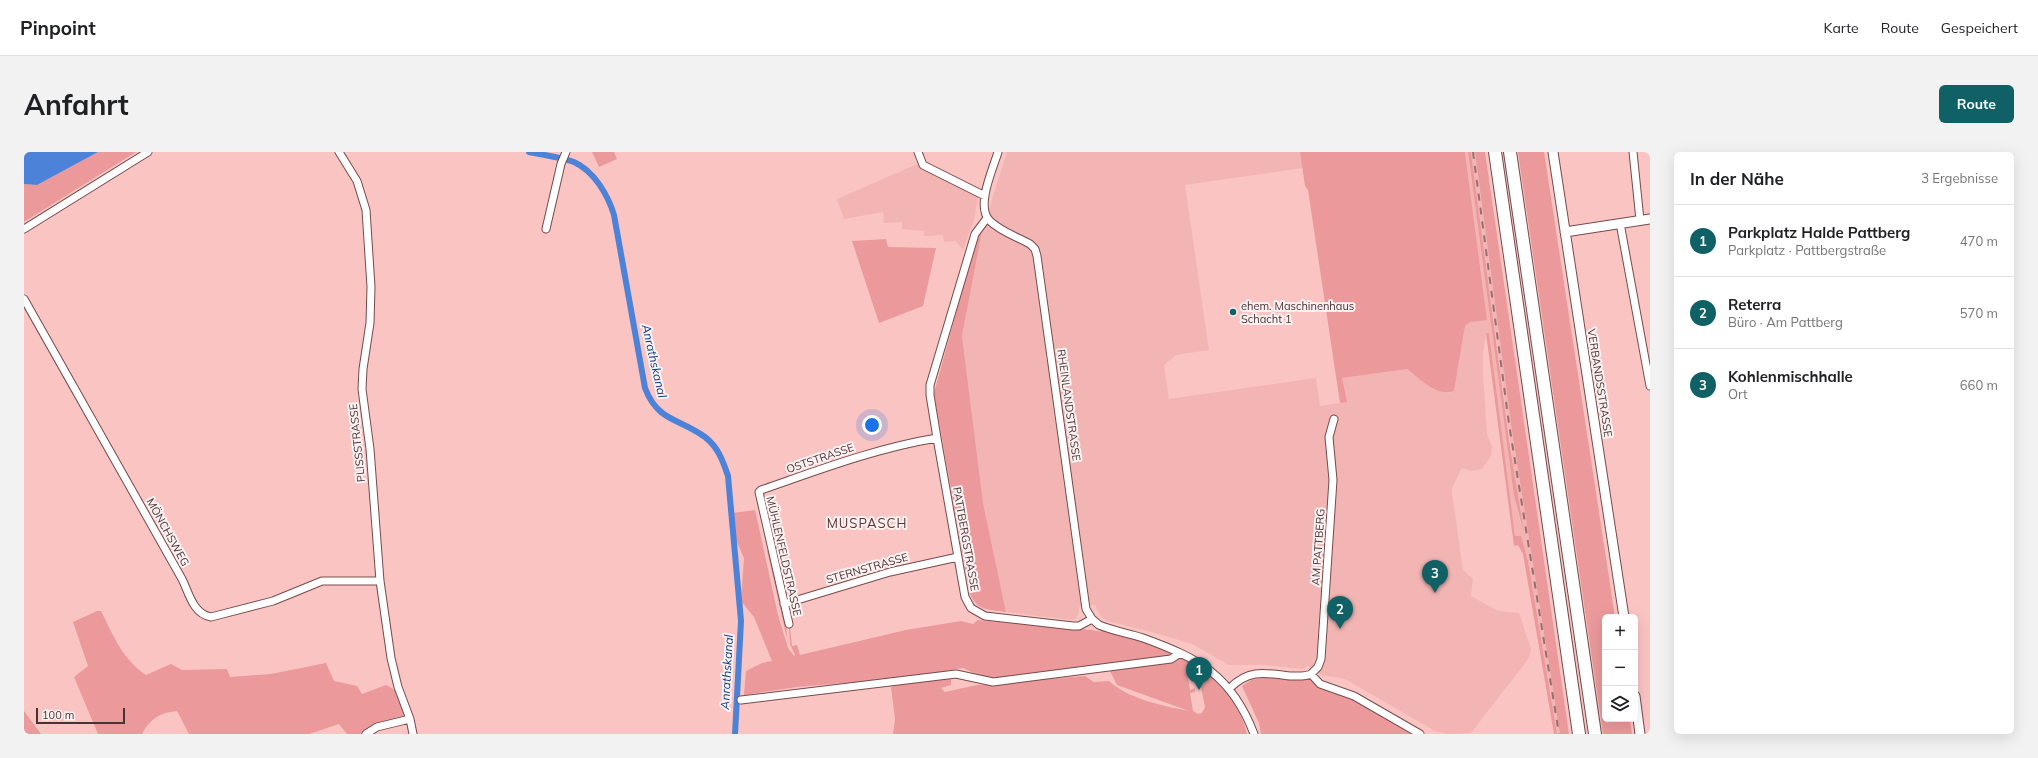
<!DOCTYPE html>
<html lang="de">
<meta charset="utf-8">
<style>
body{margin:0;font-family:Mulish,sans-serif;background:#f2f2f2;color:#202124}
.controls{position:absolute;right:12px;bottom:12px;display:grid;overflow:hidden;border-radius:6px;box-shadow:0 4px 16px #0002}
.controls button{width:36px;height:36px;display:grid;place-items:center;padding:0;border:0;border-bottom:1px solid #e0e0e0;background:#fff;color:#202124;font:20px sans-serif}
.scale{position:absolute;left:12px;bottom:10px;width:89px;box-sizing:border-box;padding-left:4px;border:2px solid #483333;border-top:0;font-size:11px;line-height:14px;white-space:nowrap;color:#483333;-webkit-text-stroke:3px #fdf1f1;paint-order:stroke}
.you{position:absolute;left:848px;top:273px;width:14px;height:14px;margin:-10px;border:3px solid #fff;border-radius:50%;background:#1a73e8;box-shadow:0 0 0 6px #1a73e833}
.badge{display:grid;place-items:center;width:26px;height:26px;border-radius:50%;background:#106165;color:#fff;font-size:13px;font-weight:700}
.pin{position:absolute;translate:-50% -33px;filter:drop-shadow(0 1px 2px #0008)}
.pin::after{content:'';position:absolute;top:21px;width:14px;height:12px;background:inherit;clip-path:polygon(0 0,100% 0,50% 100%)}
.list{margin:0;padding:0;list-style:none}
h2{display:flex;justify-content:space-between;align-items:center;height:52px;margin:0;padding:0 16px;font-size:17px}
h2 small{font-size:13px;font-weight:400;color:#757577}
.list li{display:grid;grid-template-columns:26px 1fr auto;gap:12px;align-items:center;box-sizing:border-box;height:72px;padding:0 16px;border-top:1px solid #e0e0e0}
.list b{display:block;font-size:15px;white-space:nowrap}
.list p{margin:0;font-size:13px;white-space:nowrap;color:#757577}
.list em{font-size:13px;font-style:normal;color:#757577}
.icon{flex:none;width:22px;height:22px;fill:none;stroke:currentColor;stroke-width:2;stroke-linecap:round;stroke-linejoin:round}
.map{position:relative;flex:none;width:1626px;height:582px;overflow:hidden;border-radius:6px}
header{display:flex;align-items:center;gap:24px;box-sizing:border-box;height:56px;padding:0 20px;background:#fff;border-bottom:1px solid #e0e0e0}
header strong{font-size:19px}
nav{display:flex;gap:22px;margin-inline-start:auto;font-size:14px}
.intro{display:flex;align-items:center;justify-content:space-between;box-sizing:border-box;height:96px;padding:0 24px}
h1{margin:0;font-size:28px}
.button{padding:10px 18px;border-radius:6px;background:#106165;color:#fff;font-size:14px;font-weight:700}
main{display:flex;gap:24px;padding:0 24px}
aside{flex:1;background:#fff;border-radius:6px;box-shadow:0 4px 16px #0002}
.map>svg:first-child{display:block}
.built{fill:#f2b5b4}
.green{fill:#eb999a}
.water{fill:#4c82d7}
.lines{fill:none;stroke-linecap:round;stroke-linejoin:round}
.canal{stroke:#4c82d7;stroke-width:6}
.street-casing{stroke:#774a4a;stroke-width:9}
.secondary-casing{stroke:#774a4a;stroke-width:11}
.highway-casing{stroke:#774a4a;stroke-width:14}
.street{stroke:#fff;stroke-width:7}
.secondary{stroke:#fff;stroke-width:9}
.highway{stroke:#fff;stroke-width:12}
.rail{stroke:#947170;stroke-width:2;stroke-dasharray:7 7;stroke-linecap:butt}
.poi-dot{fill:#106165;stroke:#fdf1f1;stroke-width:1.5}
.labels{text-anchor:middle;stroke-width:4;stroke-linejoin:round;paint-order:stroke}
.poi-label{font-size:11px;fill:#483333;stroke:#fdf1f1;text-anchor:start}
.street-label{font-size:11px;fill:#483333;stroke:#fdf1f1}
.water-label{font-size:12px;font-style:italic;fill:#093d8a;stroke:#fdf1f1}
.quarter-label{font-size:13px;letter-spacing:1px;fill:#5e3334;stroke:#fdf1f1}
</style>
<header>
<strong>Pinpoint</strong>
<nav><a>Karte</a><a>Route</a><a>Gespeichert</a></nav>
</header>
<div class="intro"><h1>Anfahrt</h1><a class="button">Route</a></div>
<main>
<div class="map">
<svg width="1626" height="582" viewBox="0 0 1626 582">
<rect width="100%" height="100%" fill="#fac4c3"/>
<path class="built" d="M983,0H1276L1279,16L1161,33L1185,198L1152,203L1140,213L1145,247L1292,226L1296,254L1322,250L1317,226L1383,217L1399,230L1424,241L1430,239L1441,174L1446,170L1463,167L1441,0H1444L1490,344L1498,377L1447,0H1451L1488,279L1536,582H1533L1504,409L1491,384L1465,181H1462L1459,201V222L1463,282L1468,295L1467,304L1458,317L1447,319L1438,316L1428,336V341L1439,418L1449,427L1447,444L1474,459L1495,461L1507,497L1505,506L1447,581L1423,582L1411,579L1321,527L1298,523L1284,514L1278,517L1242,513H1205L1168,492L1124,479L1083,469L1076,463L1071,453L1055,455V461L1052,467L1047,468L982,460L959,351L938,184L958,79Z
M893,12L954,45L950,67L939,98L932,89L920,90L919,83L900,84V79L878,77V70L860,71L859,60L820,67L813,47Z"/>
<path class="green" d="M74,0H112L0,70V32L13,33Z
M568,0H590L593,7L575,15Z
M1276,0H1441L1463,168L1446,170L1441,174L1430,239C1413,245 1396,227 1383,217L1318,226L1323,250L1316,251L1284,38L1281,34Z
M1444,0H1447L1485,288L1500,381L1490,344Z
M1451,0H1461L1545,582H1536L1488,279Z
M1494,0H1520L1591,465H1581V567H1606L1608,582H1579Z
M958,79L938,184L959,351L982,460C963,457 952,459 945,439L910,241L953,85Z
M862,87L864,95L912,96L899,154L855,171L828,89Z
M1462,181H1465L1491,384H1497L1504,409L1533,582H1530L1499,402L1494,393L1490,394Z
M731,358L754,463L764,496L770,504L771,503L766,492L765,476H766L768,494L773,493L776,503L882,478L937,469L949,472L954,468C1006,474 1062,473 1113,487C1132,493 1151,502 1169,511L1170,515L1163,522L1166,538L1171,536V540L1166,541L1169,559L1174,562L1178,561L1181,555L1174,520V516L1177,515C1199,535 1216,553 1223,582H869L871,567L867,535L887,529L897,530L927,526V533L917,536L921,540L953,533L980,532L997,529L1061,524L1070,530L1085,529C1104,547 1140,554 1165,559L1093,533L1083,513L971,526L956,524L939,516L916,520L832,530L773,535L720,543L722,519L738,511L748,509L730,465L717,449L720,406L712,388L709,361Z
M743,398H745L762,467L763,487Z
M73,459H77C89,483 99,508 122,523L147,512L158,518L203,517L206,525L247,522L302,511L310,529L333,534L338,542L362,533L371,538L386,567L342,582H323L315,572L285,582H165L153,559C135,561 126,567 118,582H74L50,525L64,514L49,470Z
M1242,525L1286,527L1293,533L1325,545L1389,582H1237L1235,571L1218,534L1227,528Z
M0,559L17,582H0Z"/>
<path class="water" d="M0,0H74L13,33L0,32Z"/>
<g class="lines">
<path class="canal" d="M505,0C519,3 536,5 550,10C570,19 584,43 590,63L621,236C634,270 655,266 681,285C694,295 699,309 704,324L717,469L711,582"/>
<defs>
<path id="street" d="M315,0L333,29L342,58L347,135L346,171L339,217L338,237L346,297L356,429L367,506L374,535L386,567L389,582
M894,0L899,13L961,44
M974,0C969,17 951,55 966,69C976,79 993,85 1006,92L1011,97L1013,104L1062,457L1068,467L1075,473C1089,479 1104,481 1119,486C1175,506 1208,524 1230,582
M1609,0L1616,68
M963,66L951,82L906,233V243L913,286L941,445L947,456L961,464L1049,474H1055L1068,467
M1596,71L1626,234
M0,77L124,0
M522,77L537,12L542,0
M0,147L158,427C165,441 169,462 187,465L249,449L298,429H356
M760,452L866,420L934,405
M765,472L735,340L737,338C795,318 852,296 913,286
M1287,522L1294,515L1297,507L1309,328L1305,285L1310,267
M1206,536C1225,517 1241,521 1266,524C1274,524 1281,525 1287,522L1296,532L1330,544L1396,582
M717,548L932,522L969,530L1147,507L1156,501
M342,582L353,575L386,567"/>
<path id="secondary" d="M1529,0L1600,465
M1541,80L1626,67
M1611,544L1616,582"/>
<path id="highway" d="M1471,0L1555,582
M1486,0L1571,582"/>
</defs>
<use href="#street" class="street-casing"/>
<use href="#secondary" class="secondary-casing"/>
<use href="#highway" class="highway-casing"/>
<use href="#street" class="street"/>
<use href="#secondary" class="secondary"/>
<use href="#highway" class="highway"/>
<path class="rail" d="M1449,0L1485,272L1535,582"/>
</g>
<circle class="poi-dot" cx="1209" cy="160" r="4"/>
<g class="labels">
<g class="poi-label">
<text x="1217" y="158">ehem. Maschinenhaus<tspan x="1217" dy="13">Schacht 1</tspan></text>
</g>
<g class="street-label">
<text transform="translate(1576 231) rotate(81)" y="4">VERBANDSSTRASSE</text>
<text transform="translate(1045 253) rotate(82)" y="4">RHEINLANDSTRASSE</text>
<text transform="translate(333 291) rotate(-96)" y="4">PLISSSTRASSE</text>
<text transform="translate(796 306) rotate(-19)" y="4">OSTSTRASSE</text>
<text transform="translate(144 380) rotate(61)" y="4">MÖNCHSWEG</text>
<text transform="translate(942 387) rotate(80)" y="4">PATTBERGSTRASSE</text>
<text transform="translate(1294 395) rotate(-86)" y="4">AM PATTBERG</text>
<text transform="translate(760 404) rotate(77)" y="4">MÜHLENFELDSTRASSE</text>
<text transform="translate(843 416) rotate(-16)" y="4">STERNSTRASSE</text>
</g>
<g class="water-label">
<text transform="translate(630 209) rotate(77)" y="4">Anrathskanal</text>
<text transform="translate(703 520) rotate(-87)" y="4">Anrathskanal</text>
</g>
<g class="quarter-label">
<text x="843" y="376">MUSPASCH</text>
</g>
</g>
</svg>
<div class="controls">
<button>+</button>
<button>−</button>
<button><svg class="icon" aria-label="layers" viewBox="0 0 24 24"><path d="M12 4l9 5-9 5-9-5zM3 14l9 5 9-5"/></svg></button>
</div>
<div class="scale">100 m</div>
<div class="you"></div>
<div class="pin badge" style="left:1175px;top:538px">1</div>
<div class="pin badge" style="left:1316px;top:477px">2</div>
<div class="pin badge" style="left:1411px;top:441px">3</div>
</div>
<aside>
<h2>In der Nähe<small>3 Ergebnisse</small></h2>
<ul class="list">
<li><span class="badge">1</span><div><b>Parkplatz Halde Pattberg</b><p>Parkplatz · Pattbergstraße</p></div><em>470 m</em></li>
<li><span class="badge">2</span><div><b>Reterra</b><p>Büro · Am Pattberg</p></div><em>570 m</em></li>
<li><span class="badge">3</span><div><b>Kohlenmischhalle</b><p>Ort</p></div><em>660 m</em></li>
</ul>
</aside>
</main>
